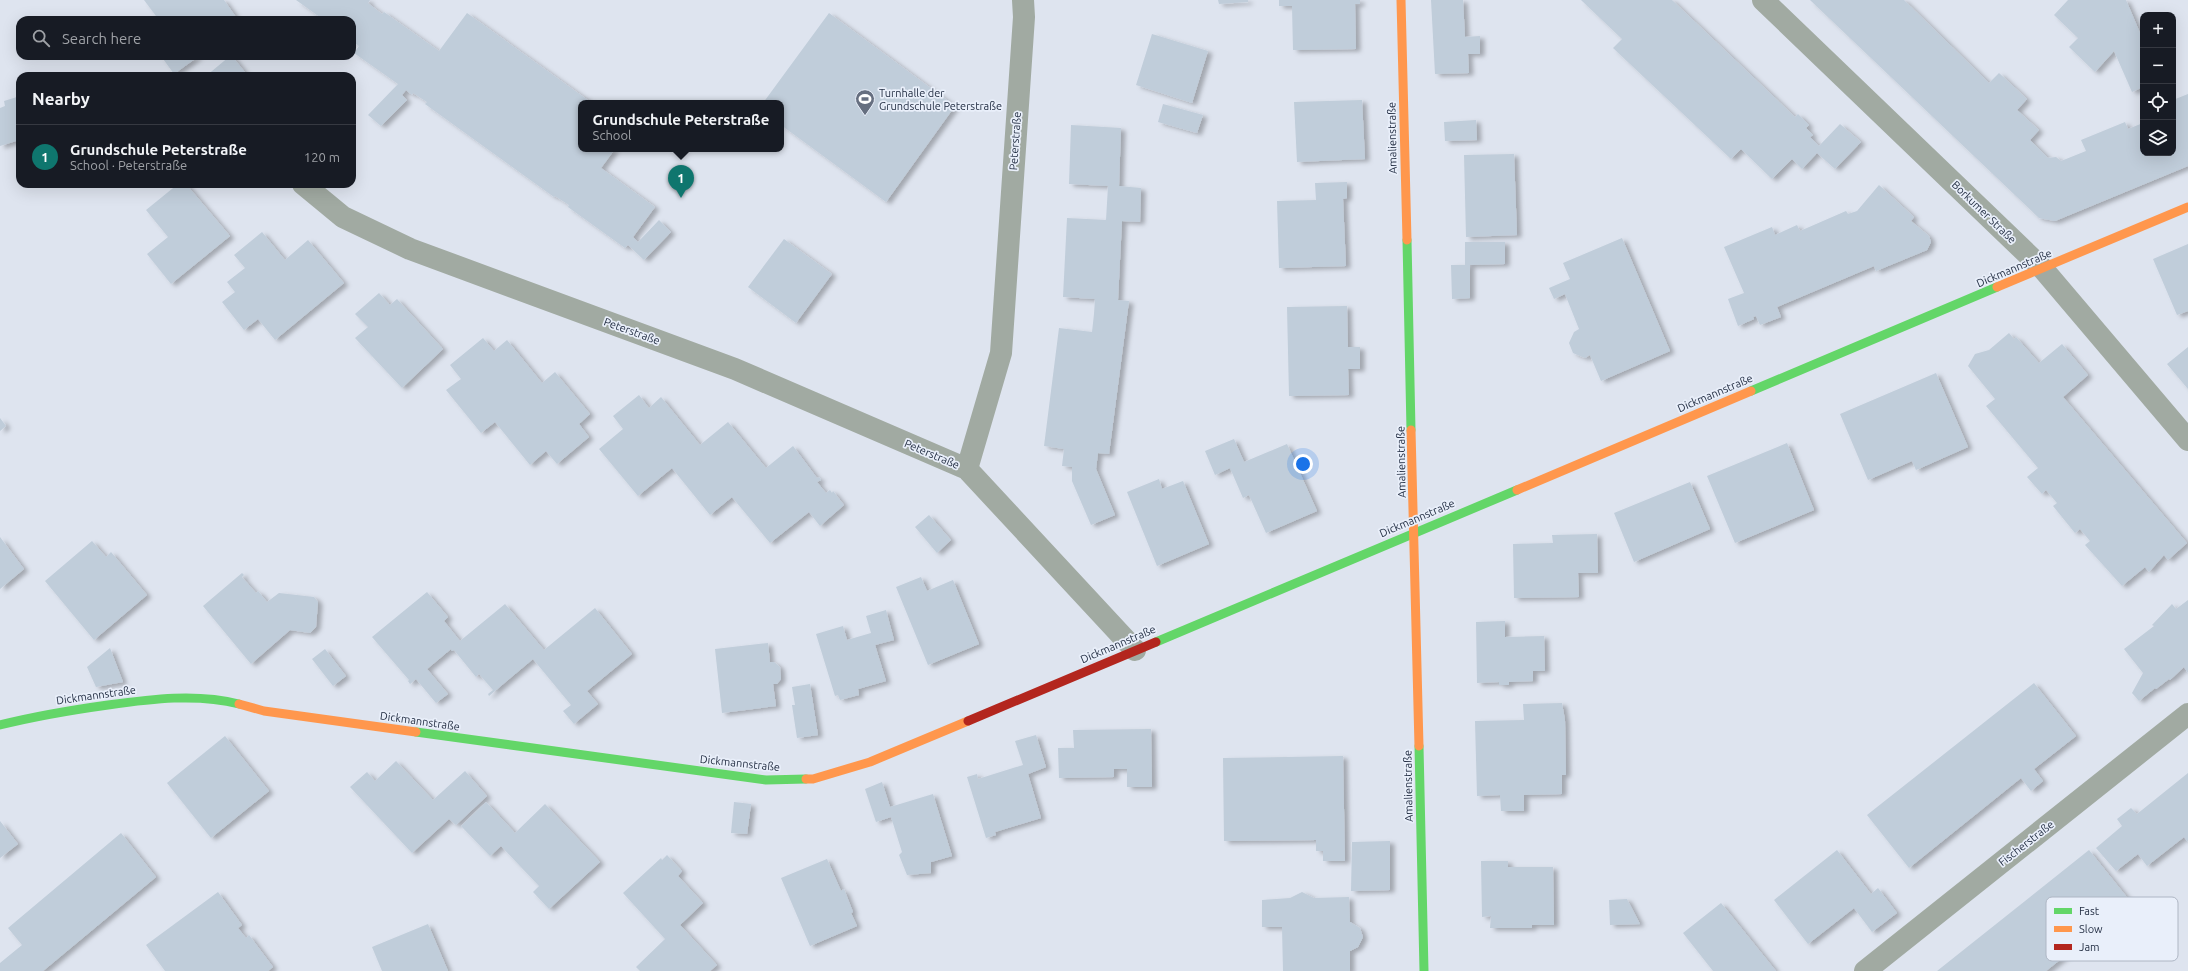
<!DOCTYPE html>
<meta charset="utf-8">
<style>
body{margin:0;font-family:Ubuntu,sans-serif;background:#20242c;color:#f1f3f6}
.controls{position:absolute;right:12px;top:12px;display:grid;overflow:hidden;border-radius:8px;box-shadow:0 4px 16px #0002}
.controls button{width:36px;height:36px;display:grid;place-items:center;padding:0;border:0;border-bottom:1px solid #363941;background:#171b24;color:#f1f3f6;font:20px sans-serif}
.you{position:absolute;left:1303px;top:464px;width:14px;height:14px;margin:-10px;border:3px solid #fff;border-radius:50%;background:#1a73e8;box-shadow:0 0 0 6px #1a73e833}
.badge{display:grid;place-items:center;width:26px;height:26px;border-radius:50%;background:#0f766e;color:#fff;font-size:13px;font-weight:700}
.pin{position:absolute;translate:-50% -33px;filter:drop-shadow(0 1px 2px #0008)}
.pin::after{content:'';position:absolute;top:21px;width:14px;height:12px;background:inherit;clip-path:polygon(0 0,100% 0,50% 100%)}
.popup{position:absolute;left:578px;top:100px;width:206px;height:52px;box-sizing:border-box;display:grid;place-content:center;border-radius:8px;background:#171b24;filter:drop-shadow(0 1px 3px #0005);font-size:13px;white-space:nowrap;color:#9ea1a6}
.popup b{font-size:15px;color:#f1f3f6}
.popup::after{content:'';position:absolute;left:50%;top:100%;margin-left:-8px;border:8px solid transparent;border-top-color:#171b24}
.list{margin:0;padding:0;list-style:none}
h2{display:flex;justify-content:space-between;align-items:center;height:52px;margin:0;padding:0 16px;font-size:17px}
h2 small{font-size:13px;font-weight:400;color:#9ea1a6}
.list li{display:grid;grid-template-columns:26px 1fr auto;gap:12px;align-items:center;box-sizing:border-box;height:64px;padding:0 16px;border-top:1px solid #363941}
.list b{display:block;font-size:15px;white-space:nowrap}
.list p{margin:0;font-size:13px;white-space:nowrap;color:#9ea1a6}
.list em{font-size:13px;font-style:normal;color:#9ea1a6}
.icon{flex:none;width:22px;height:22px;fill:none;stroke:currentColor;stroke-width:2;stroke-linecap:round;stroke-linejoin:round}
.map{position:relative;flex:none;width:2188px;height:971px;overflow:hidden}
.search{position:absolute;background:#171b24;box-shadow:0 4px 16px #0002;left:16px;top:16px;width:340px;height:44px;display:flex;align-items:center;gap:10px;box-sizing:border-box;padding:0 14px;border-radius:12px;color:#9ea1a6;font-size:15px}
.panel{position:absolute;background:#171b24;box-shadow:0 4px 16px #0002;left:16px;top:72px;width:340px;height:116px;border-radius:12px}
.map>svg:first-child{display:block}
.building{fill:#c0cdda;filter:url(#shadow)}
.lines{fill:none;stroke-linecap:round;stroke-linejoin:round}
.street{stroke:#a1aaa2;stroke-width:22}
.fast{stroke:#63d668;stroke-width:9}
.slow{stroke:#ff974d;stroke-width:9}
.jam{stroke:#b3261e;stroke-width:9}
.labels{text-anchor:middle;stroke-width:3.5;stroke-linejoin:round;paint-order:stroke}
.poi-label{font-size:11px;fill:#253045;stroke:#e9effa;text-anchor:start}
.street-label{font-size:11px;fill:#253045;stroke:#e9effa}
.key{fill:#e9effa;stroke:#aeb6c4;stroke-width:1}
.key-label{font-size:11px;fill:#253045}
</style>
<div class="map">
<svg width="2188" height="971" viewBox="0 0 2188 971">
<defs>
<filter id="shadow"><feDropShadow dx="4.5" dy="2.5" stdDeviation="2" flood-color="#0004"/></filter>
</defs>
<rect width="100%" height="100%" fill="#dee4ef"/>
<path class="building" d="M144,0H224L238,20H159Z
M296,0H370L368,3L382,14L384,12L439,51L467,13L592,103H581V149H615L601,168L655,207L633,237L638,242L659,220L671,232L644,260L628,245L625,248L568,207L569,205L555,196L554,197L425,104L427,102L413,93L412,95L406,90L402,95L407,100L381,126L368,115L398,84L354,53L359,46L352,41V20H324Z
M1218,0H1248V2L1219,4Z
M1279,0H1360V4H1355L1356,49L1293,50L1292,6H1279Z
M1431,0H1463L1465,37L1480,36V54H1468L1469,73L1435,74Z
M1581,0H1672L1795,117L1798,114L1809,125L1806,128L1813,135L1810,137L1819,146L1840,124L1861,142L1835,169L1817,153L1802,169L1792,159L1772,179L1741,149L1731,159L1613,48L1622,39Z
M1810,0H1904L1989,83L1999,73L2027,99L2017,110L2039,130L2030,140L2048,158L2056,157L2061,161L2086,151L2081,140L2125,122L2128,129L2143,123V153H2173V100L2188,94V166L2055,221L2039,218Z
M2068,0H2126L2143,40V87L2132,92L2114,51L2095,72L2069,47L2078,38L2054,15Z
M829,13L955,106L886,202L781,125V103H763Z
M1152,34L1208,51L1192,103L1136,85Z
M161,56H199L174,74Z
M230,56H232L248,76H206Z
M20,96V152L16,141L0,146V108L5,106L4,101Z
M1362,100L1365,159L1297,162L1294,102Z
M1163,104L1203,115L1197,133L1158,122Z
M1476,120L1477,140L1445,141L1444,122Z
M1071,125L1121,128L1119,186L1141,188L1140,222L1122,221L1118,300L1129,301L1109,454L1098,453L1096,469L1115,515L1091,525L1072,481V467L1062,466L1064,449L1044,446L1059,328L1092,332L1094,314L1095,299L1063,297L1067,218L1106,220L1108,186L1069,184Z
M1514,154L1517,235L1466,237L1464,155Z
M1347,182V198L1343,199L1346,266L1279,268L1277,201L1316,200L1315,183Z
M178,184H186L230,236L171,284L147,254L168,237L146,210Z
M1879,185L1914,217L1911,221L1929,236L1931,242L1927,250L1876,271L1874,266L1777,307L1781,317L1760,325L1756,316L1753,317L1754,319L1738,326L1728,299L1744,293L1724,247L1772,227L1775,235L1797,225L1800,231L1846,211L1848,214L1857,211Z
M262,232L285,260L308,240L344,283L275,340L258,319L244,330L222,302L235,292L227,282L245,268L234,255Z
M1622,238L1670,351L1601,381L1590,355L1585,358L1573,353L1569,343L1574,332L1579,329L1565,294L1554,299L1549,288L1570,279L1563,263Z
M784,239L832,274L796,323L748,287Z
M1465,242H1505V264L1470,265V298L1452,299L1451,265H1465Z
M2188,244V311L2177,315L2153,259Z
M379,293L390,305L397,299L443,349L402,388L355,338L368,327L355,314Z
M1347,306L1348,347H1360V369H1348L1349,395L1289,396L1287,307Z
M2009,333L2014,339L2016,337L2039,363L2062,344L2088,375L2063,397L2187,543L2168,560L2164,555L2149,572L2145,567L2122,586L2085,545L2090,541L2080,529L2075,533L2053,506L2057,503L2046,490L2042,494L2027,477L2038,468L1986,406L1995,399L1968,366L1975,354L1989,350Z
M483,338L494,351L507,340L542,383L555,372L590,414L579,424L589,437L557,464L546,451L530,465L495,422L481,433L446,390L461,379L450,365Z
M2188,347V389L2167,364Z
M1936,373L1968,447L1916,470L1912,461L1868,480L1840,414Z
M639,395L649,408L661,397L700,445L728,422L766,468L793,446L817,478L819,477L821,480L817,482L826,493L830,490L832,493L833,491L844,505L820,526L809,512L770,543L732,497L710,515L672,468L638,496L599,449L623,429L613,416Z
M0,418L6,426L0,431Z
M1234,439L1244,462L1287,444L1317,511L1266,533L1249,495L1243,498L1230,468L1215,475L1205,451Z
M1787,443L1814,510L1735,543L1707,476Z
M1159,479L1162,489L1183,481L1209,544L1157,566L1127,492Z
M1690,482L1710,529L1634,562L1614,513Z
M929,515L951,540L937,553L915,527Z
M1597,534L1598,573H1578L1579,597L1514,598L1513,544L1553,543L1552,535Z
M0,537L24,569L0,589Z
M92,541L106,557L111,552L147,595L94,640L45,581Z
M242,573L244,575L242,577L256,593L258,591L267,602L279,593L314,597L318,602L316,627L310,633L290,630L251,664L203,606Z
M921,577L927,591L953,580L979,644L928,665L896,587Z
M427,592L448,617L444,621L460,641L505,604L544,650L595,608L632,654L587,691L598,704L574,724L563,711L571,705L533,659L489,696L488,694L493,690L479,674L476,677L454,650L452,651L451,649L427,669L448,694L436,703L416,679L410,684L408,681L409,680L372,637Z
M2188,600V673L2184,667L2170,680L2169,679L2156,689L2155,688L2139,701L2132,693L2143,673L2124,649L2154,626L2152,625L2172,604L2176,609Z
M886,610L894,640L875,645L886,681L858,689L859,695L840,700L838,695L835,696L816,634L843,626L847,640L871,633L866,616Z
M1505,621V637L1544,636L1545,671H1533V681L1509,682V685H1499V682L1477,683L1476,622Z
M768,643L770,662H774L780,667L781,679L777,684H773L776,706L722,713L715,649Z
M110,648L123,682L96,687L87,667Z
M325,649L346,676L333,686L312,659Z
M2034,683L2076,736L2034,769L2043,781L2031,791L2021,778L1909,868L1867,815Z
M810,684L818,735L797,738L792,705H795L792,687Z
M1562,703L1565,720L1566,775H1562V794L1524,795V811H1501L1500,795L1477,796L1475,721L1524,720L1523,704Z
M1151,729L1152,787H1127V769H1114V777L1059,778L1058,748H1074L1073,730Z
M1036,735L1046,767L1028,774L1041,818L995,832L996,835L986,838L967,777L977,774L978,779L1023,765L1015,741Z
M225,736L269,791L211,838L167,783Z
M1343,756L1345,861H1323V851H1316V840L1224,841L1223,758Z
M396,761L433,800L465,771L487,796L456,825L449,819L412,853L350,787L367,772L375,781Z
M2188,773V842L2184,837L2147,866L2138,854L2116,871L2096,848L2122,826L2117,819L2131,808L2137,814Z
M882,782L890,807L933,794L952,856L931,862V873L907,875L899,855L902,852L891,817L876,822L865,789Z
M486,802L515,833L545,804L600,862L549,909L533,892L539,886L501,846L490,856L461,826Z
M734,802L751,804L747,834L731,833Z
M0,821L18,844L0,858Z
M121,833L156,877L43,971H0V963L22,945L8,928Z
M1390,841V890L1351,891L1352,842Z
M1837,850L1871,894L1878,888L1897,913L1872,932L1854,908L1808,944L1774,900Z
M2089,850L2134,906L2087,943L2085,940L2046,971H1937Z
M667,855L682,871L678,876L703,903L680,925L717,965L710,971H640L636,967L665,939L623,893L661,858L662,860Z
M827,859L841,891L844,889L853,912L851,913L857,926L810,946L781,878Z
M1481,861H1508V867H1553L1554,925H1532V928H1490L1491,916L1482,917Z
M218,892L242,925L238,928L246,938L249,935L273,967L268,971H165L146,945Z
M1302,892L1314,898L1349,897L1350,922L1360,928L1363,937L1358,947L1350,951V971H1283L1282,927H1262V900L1290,898Z
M1627,899L1640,924L1610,925L1609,900Z
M1721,903L1776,971H1713L1683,933Z
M428,924L448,971H382L372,947Z"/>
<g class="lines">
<path class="street" d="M1023,0L1024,17L1001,353L967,469L1135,650
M1763,0L2043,269L2188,440
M303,184L343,217L410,249L735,369L967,469
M1865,971L2188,714"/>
<path class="fast" d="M1407,240L1411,430
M1751,391L1997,287
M1156,642L1517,490
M0,725C36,716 72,710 108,705C151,699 197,693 239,704
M416,732L766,780L806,779
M1419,746L1424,971"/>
<path class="slow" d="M1401,0L1407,240
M1997,287L2188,207
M1411,430L1419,746
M1517,490L1751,391
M239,704L264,711L416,732
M806,779H813L870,762L968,721"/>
<path class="jam" d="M968,721L1156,642"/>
</g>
<defs>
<symbol id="stadium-pin" viewBox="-11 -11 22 30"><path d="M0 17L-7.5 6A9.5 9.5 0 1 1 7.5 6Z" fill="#666f80" stroke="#e9effa"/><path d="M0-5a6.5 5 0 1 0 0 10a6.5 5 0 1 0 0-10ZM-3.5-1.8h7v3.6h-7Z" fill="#fff"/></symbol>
</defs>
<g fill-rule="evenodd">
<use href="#stadium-pin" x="854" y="88" width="22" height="30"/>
</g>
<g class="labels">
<g class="poi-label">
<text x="879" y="97">Turnhalle der<tspan x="879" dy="13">Grundschule Peterstraße</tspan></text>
</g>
<g class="street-label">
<text transform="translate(1392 138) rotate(-91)" y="4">Amalienstraße</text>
<text transform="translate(1015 141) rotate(-86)" y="4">Peterstraße</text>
<text transform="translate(1984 212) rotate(44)" y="4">Borkumer Straße</text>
<text transform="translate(2014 268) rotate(-23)" y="4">Dickmannstraße</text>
<text transform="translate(632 331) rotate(20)" y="4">Peterstraße</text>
<text transform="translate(1715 393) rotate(-23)" y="4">Dickmannstraße</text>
<text transform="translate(932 454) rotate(23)" y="4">Peterstraße</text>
<text transform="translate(1401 462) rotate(-91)" y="4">Amalienstraße</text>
<text transform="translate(1417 518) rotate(-23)" y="4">Dickmannstraße</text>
<text transform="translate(1118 644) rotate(-23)" y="4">Dickmannstraße</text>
<text transform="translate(96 695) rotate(-8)" y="4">Dickmannstraße</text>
<text transform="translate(420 721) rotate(8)" y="4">Dickmannstraße</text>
<text transform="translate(740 763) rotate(6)" y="4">Dickmannstraße</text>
<text transform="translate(1408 786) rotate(-91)" y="4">Amalienstraße</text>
<text transform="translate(2026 843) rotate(-38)" y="4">Fischerstraße</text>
</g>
</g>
<rect x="2046" y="897" width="132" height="64" rx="6" class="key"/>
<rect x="2054" y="908" width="18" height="6" fill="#63d668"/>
<rect x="2054" y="926" width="18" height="6" fill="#ff974d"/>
<rect x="2054" y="944" width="18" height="6" fill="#b3261e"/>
<g class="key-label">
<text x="2079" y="915">Fast</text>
<text x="2079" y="933">Slow</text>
<text x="2079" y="951">Jam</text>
</g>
</svg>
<div class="controls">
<button>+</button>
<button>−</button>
<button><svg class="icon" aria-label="locate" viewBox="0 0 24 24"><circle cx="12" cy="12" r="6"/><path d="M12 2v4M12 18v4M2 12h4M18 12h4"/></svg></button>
<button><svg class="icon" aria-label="layers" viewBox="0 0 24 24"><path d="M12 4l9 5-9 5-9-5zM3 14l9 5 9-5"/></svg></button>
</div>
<div class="you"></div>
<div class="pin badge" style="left:681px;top:198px">1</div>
<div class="popup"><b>Grundschule Peterstraße</b>School</div>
<div class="search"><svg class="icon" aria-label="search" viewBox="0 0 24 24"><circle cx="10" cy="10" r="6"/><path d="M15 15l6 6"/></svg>Search here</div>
<section class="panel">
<h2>Nearby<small></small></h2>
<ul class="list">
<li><span class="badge">1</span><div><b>Grundschule Peterstraße</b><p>School · Peterstraße</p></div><em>120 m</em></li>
</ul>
</section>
</div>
